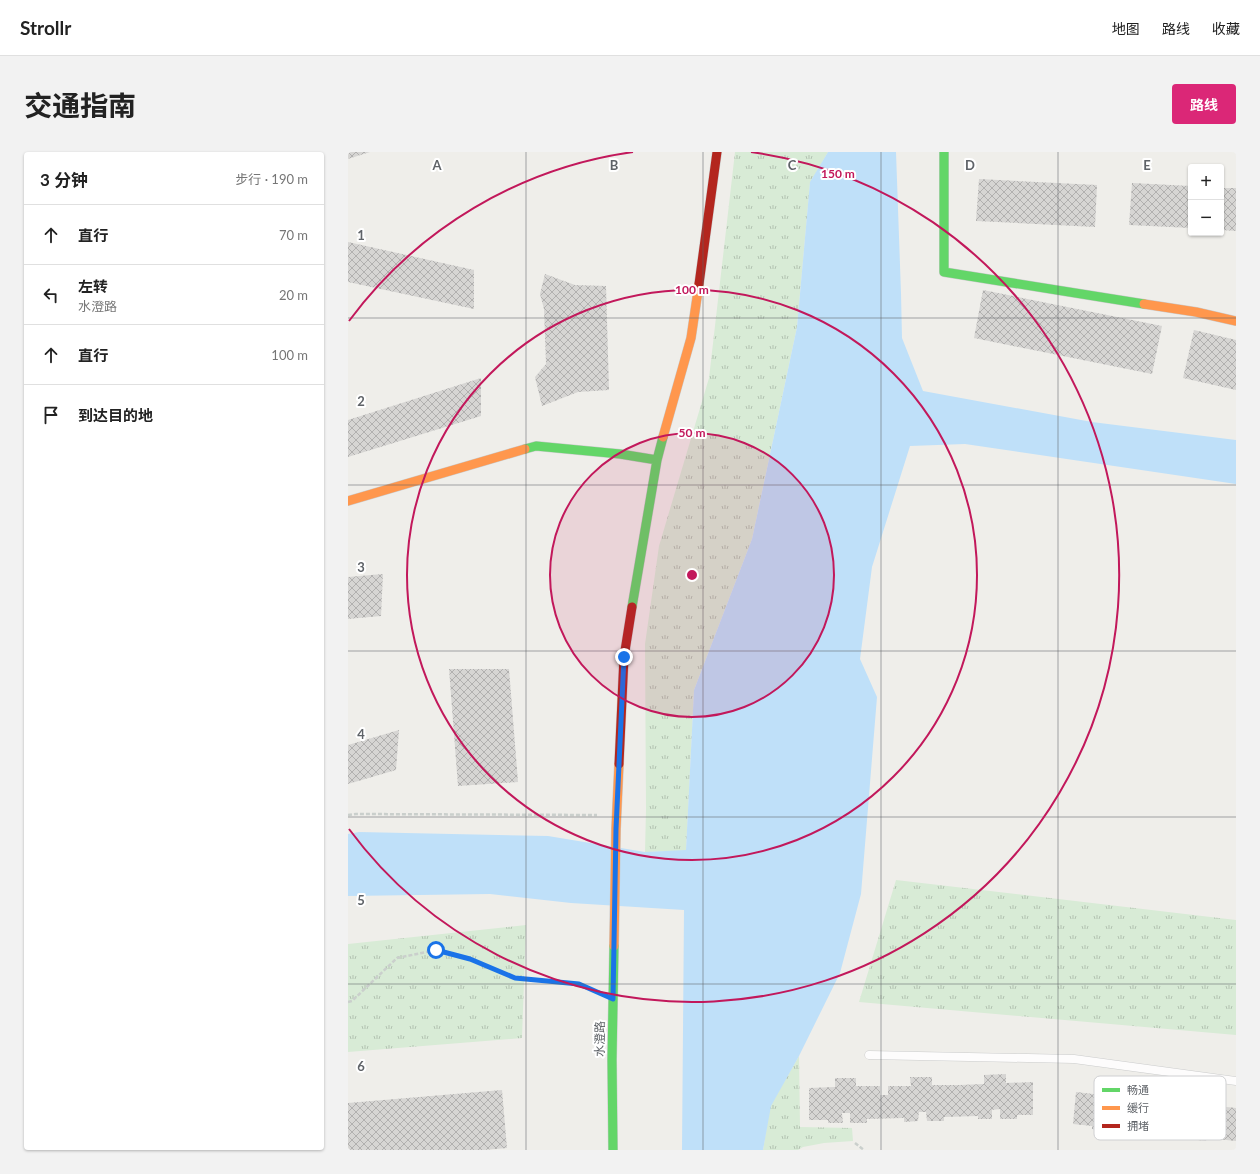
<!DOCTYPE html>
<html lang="zh">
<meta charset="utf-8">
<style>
body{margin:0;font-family:Lato,"Noto Sans SC",sans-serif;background:#f2f2f2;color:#222}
.controls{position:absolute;right:12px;top:12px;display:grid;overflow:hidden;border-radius:4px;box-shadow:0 1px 3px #0004}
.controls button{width:36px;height:36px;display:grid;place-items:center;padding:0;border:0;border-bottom:1px solid #e0e0e0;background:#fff;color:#222;font:20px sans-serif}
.stop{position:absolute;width:12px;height:12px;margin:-9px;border:3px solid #1a73e8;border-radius:50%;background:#fff}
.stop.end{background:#1a73e8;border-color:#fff;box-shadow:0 1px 4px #0008}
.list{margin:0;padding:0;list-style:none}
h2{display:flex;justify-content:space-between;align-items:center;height:52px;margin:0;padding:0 16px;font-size:17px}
h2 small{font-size:13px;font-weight:400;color:#767676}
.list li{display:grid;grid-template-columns:26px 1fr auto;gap:12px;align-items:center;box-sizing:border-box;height:60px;padding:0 16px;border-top:1px solid #e0e0e0}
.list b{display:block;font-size:15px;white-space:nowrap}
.list p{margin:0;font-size:13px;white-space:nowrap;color:#767676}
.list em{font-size:13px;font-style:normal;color:#767676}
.icon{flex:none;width:22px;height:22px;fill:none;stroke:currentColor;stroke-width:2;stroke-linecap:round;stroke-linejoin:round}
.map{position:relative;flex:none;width:888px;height:998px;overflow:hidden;border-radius:4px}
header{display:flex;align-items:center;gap:24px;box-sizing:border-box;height:56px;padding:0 20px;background:#fff;border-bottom:1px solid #e0e0e0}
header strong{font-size:19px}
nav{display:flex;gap:22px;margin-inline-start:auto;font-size:14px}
.intro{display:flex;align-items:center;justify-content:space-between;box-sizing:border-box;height:96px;padding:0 24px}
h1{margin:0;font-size:28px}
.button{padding:10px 18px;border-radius:4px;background:#db2777;color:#fff;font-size:14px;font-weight:700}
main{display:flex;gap:24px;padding:0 24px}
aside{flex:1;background:#fff;border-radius:4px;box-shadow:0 1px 3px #0004}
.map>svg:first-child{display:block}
.grass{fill:url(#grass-tufts)}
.water{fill:#bfe0f9}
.building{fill:url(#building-cross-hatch)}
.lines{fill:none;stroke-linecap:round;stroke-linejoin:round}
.lane-casing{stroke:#cbcccc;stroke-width:9}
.fast-casing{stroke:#cacacb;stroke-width:10}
.slow-casing{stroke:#cacacb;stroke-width:10}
.jam-casing{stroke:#cacacb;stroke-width:10}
.path{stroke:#cacfcc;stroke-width:2.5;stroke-dasharray:4 2;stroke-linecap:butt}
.lane{stroke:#fdfcfc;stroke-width:8}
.fast{stroke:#63d668;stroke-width:9}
.slow{stroke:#ff974d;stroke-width:9}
.jam{stroke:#b3261e;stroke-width:9}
.route{stroke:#1a73e8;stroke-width:5}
.grid{fill:none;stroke:#5f6368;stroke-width:1;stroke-opacity:0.55}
.ring{fill:none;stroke:#c2185b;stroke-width:2}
.labels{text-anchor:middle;stroke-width:4;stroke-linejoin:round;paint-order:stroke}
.street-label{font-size:12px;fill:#5f6368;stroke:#fff}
.key{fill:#fff;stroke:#cfd0d2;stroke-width:1}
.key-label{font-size:11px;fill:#5f6368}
.grid-label{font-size:13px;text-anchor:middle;font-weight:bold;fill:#5f6368;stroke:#fff;stroke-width:4;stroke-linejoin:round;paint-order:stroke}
.centre{fill:#c2185b;stroke:#fff;stroke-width:2}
.ring-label{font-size:12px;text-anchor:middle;font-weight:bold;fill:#c2185b;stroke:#fff;stroke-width:4;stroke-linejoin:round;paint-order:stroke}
</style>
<header>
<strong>Strollr</strong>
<nav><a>地图</a><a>路线</a><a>收藏</a></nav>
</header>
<div class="intro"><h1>交通指南</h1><a class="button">路线</a></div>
<main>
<aside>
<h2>3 分钟<small>步行 · 190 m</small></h2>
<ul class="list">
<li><svg class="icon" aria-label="ahead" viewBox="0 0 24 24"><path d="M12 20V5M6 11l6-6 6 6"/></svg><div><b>直行</b></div><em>70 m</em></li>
<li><svg class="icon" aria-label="left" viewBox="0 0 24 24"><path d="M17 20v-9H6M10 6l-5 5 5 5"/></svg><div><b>左转</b><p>水澄路</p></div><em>20 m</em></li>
<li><svg class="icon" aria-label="ahead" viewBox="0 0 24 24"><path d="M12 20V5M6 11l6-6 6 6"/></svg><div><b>直行</b></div><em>100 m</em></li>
<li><svg class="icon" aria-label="arrive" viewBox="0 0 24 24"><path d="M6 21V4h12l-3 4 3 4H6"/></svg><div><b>到达目的地</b></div></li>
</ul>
</aside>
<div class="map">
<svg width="888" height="998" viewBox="0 0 888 998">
<defs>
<pattern id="grass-tufts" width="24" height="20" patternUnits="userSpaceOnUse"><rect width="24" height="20" fill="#d8ebd6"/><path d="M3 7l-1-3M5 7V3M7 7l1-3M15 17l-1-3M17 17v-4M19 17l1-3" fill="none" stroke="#b2c2b1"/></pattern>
<pattern id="building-cross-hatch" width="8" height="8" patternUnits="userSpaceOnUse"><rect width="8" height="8" fill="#d6d5d3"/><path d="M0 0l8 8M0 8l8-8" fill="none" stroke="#b1b0af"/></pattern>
</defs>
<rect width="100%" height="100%" fill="#efeeea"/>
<path class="grass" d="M387,0H480L462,31L449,175L404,387L346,538L338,699L297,700L298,657L297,492L311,394L361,226Z
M548,728L888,768V883L511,850Z
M178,773L174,886L0,900V792Z
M451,904L452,975L504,976L505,989L476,991L455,995L450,998H415L422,954Z"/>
<path class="water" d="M480,0H548L553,141L554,186L575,239L744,270L888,288V332L617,292L562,294L524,415L512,507L529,545L513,742L492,821L451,904L423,954L415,998H334L336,758L223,751L142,742L0,744V682L11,680L200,684L297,700L338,698L346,538L404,387L449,175L462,30Z"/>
<path class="building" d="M0,0H22L0,7Z
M631,27L749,33L747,75L628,69Z
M784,31L843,34V76L781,73Z
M873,36H888V79L873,78Z
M0,90L126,118V157L0,130Z
M197,122L227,133L258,134L261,238L230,240L194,254L187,225L198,212L196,157L192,142Z
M635,138L814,174L804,222L626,186Z
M846,178L888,188V238L835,226Z
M133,226V264L0,305V268Z
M35,422L33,464L0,467V425Z
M101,517H161L170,630L110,634Z
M51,578L48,618L0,632V593Z
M658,922V931L685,930V963H669V967H652V957L644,958V967H630V964L596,965V969H579L578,960H571L570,969L556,970V966L519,967V971H502V961H494L495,971H480V968H461V936L487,935V926H508V934H532V943H540V934H563L562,925H584V933H611L636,932V923Z
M755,934L777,936L776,945L799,947L798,956L806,957L807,948L830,951L831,942L852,944L851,952L888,956V989L859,986L858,989L841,987L843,978L835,977L833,987L819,985L820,982L783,978L782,982L766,980L767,970H759L758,979L744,977V974L725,972L728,940L754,943Z
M154,938L159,996L136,998H0V951Z"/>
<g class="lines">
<defs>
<path id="lane" d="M521,903L726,907L888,929"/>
<path id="fast" d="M596,0V120L796,152
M177,297L188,294L272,302L309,308
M284,455L309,308L315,285
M265,998L264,908L266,794"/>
<path id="slow" d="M796,152L848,160L888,169
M315,285L343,186L351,132
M0,349L177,297
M266,794L268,677L271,612"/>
<path id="jam" d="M351,132L369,0
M271,612L276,505L284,455"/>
</defs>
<use href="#lane" class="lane-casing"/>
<use href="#fast" class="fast-casing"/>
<use href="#slow" class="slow-casing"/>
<use href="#jam" class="jam-casing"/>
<path class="path" d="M0,663L8,662L249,663
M0,850L4,849L49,806L88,798L122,807L167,826L231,832L245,838
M507,991L516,998"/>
<use href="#lane" class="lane"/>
<use href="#fast" class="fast"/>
<use href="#slow" class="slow"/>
<use href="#jam" class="jam"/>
</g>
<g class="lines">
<path class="route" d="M88,798L122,807L167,826L231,832L265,847L268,677L276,505"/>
</g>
<path class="grid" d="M178,0V998M355,0V998M533,0V998M710,0V998M0,166H888M0,333H888M0,499H888M0,665H888M0,832H888"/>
<circle cx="344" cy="423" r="142" fill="#c2185b" fill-opacity=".12"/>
<g class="ring">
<circle cx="344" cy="423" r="142"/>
<circle cx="344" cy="423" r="285"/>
<path d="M1 169A427 427 0 0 1 285 0M403 0A427 427 0 1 1 1 677"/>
</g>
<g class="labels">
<g class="street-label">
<text transform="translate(252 887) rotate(-89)" y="4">水澄路</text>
</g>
</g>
<rect x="746" y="924" width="132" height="64" rx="6" class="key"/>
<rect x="754" y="936" width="18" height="4" fill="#63d668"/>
<rect x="754" y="954" width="18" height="4" fill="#ff974d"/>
<rect x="754" y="972" width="18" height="4" fill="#b3261e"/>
<g class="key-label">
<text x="779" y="942">畅通</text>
<text x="779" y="960">缓行</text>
<text x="779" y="978">拥堵</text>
</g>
<g class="grid-label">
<text x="89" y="18">A</text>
<text x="266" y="18">B</text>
<text x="444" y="18">C</text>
<text x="622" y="18">D</text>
<text x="799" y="18">E</text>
<text x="13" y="88">1</text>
<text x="13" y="254">2</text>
<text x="13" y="420">3</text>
<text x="13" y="587">4</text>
<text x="13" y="753">5</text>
<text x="13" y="919">6</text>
</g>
<circle cx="344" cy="423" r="6" class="centre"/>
<g class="ring-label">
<text x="490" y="26">150 m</text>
<text x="344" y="142">100 m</text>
<text x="344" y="285">50 m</text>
</g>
</svg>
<div class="controls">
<button>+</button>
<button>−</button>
</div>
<div class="stop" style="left:88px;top:798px"></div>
<div class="stop end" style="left:276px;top:505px"></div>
</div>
</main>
